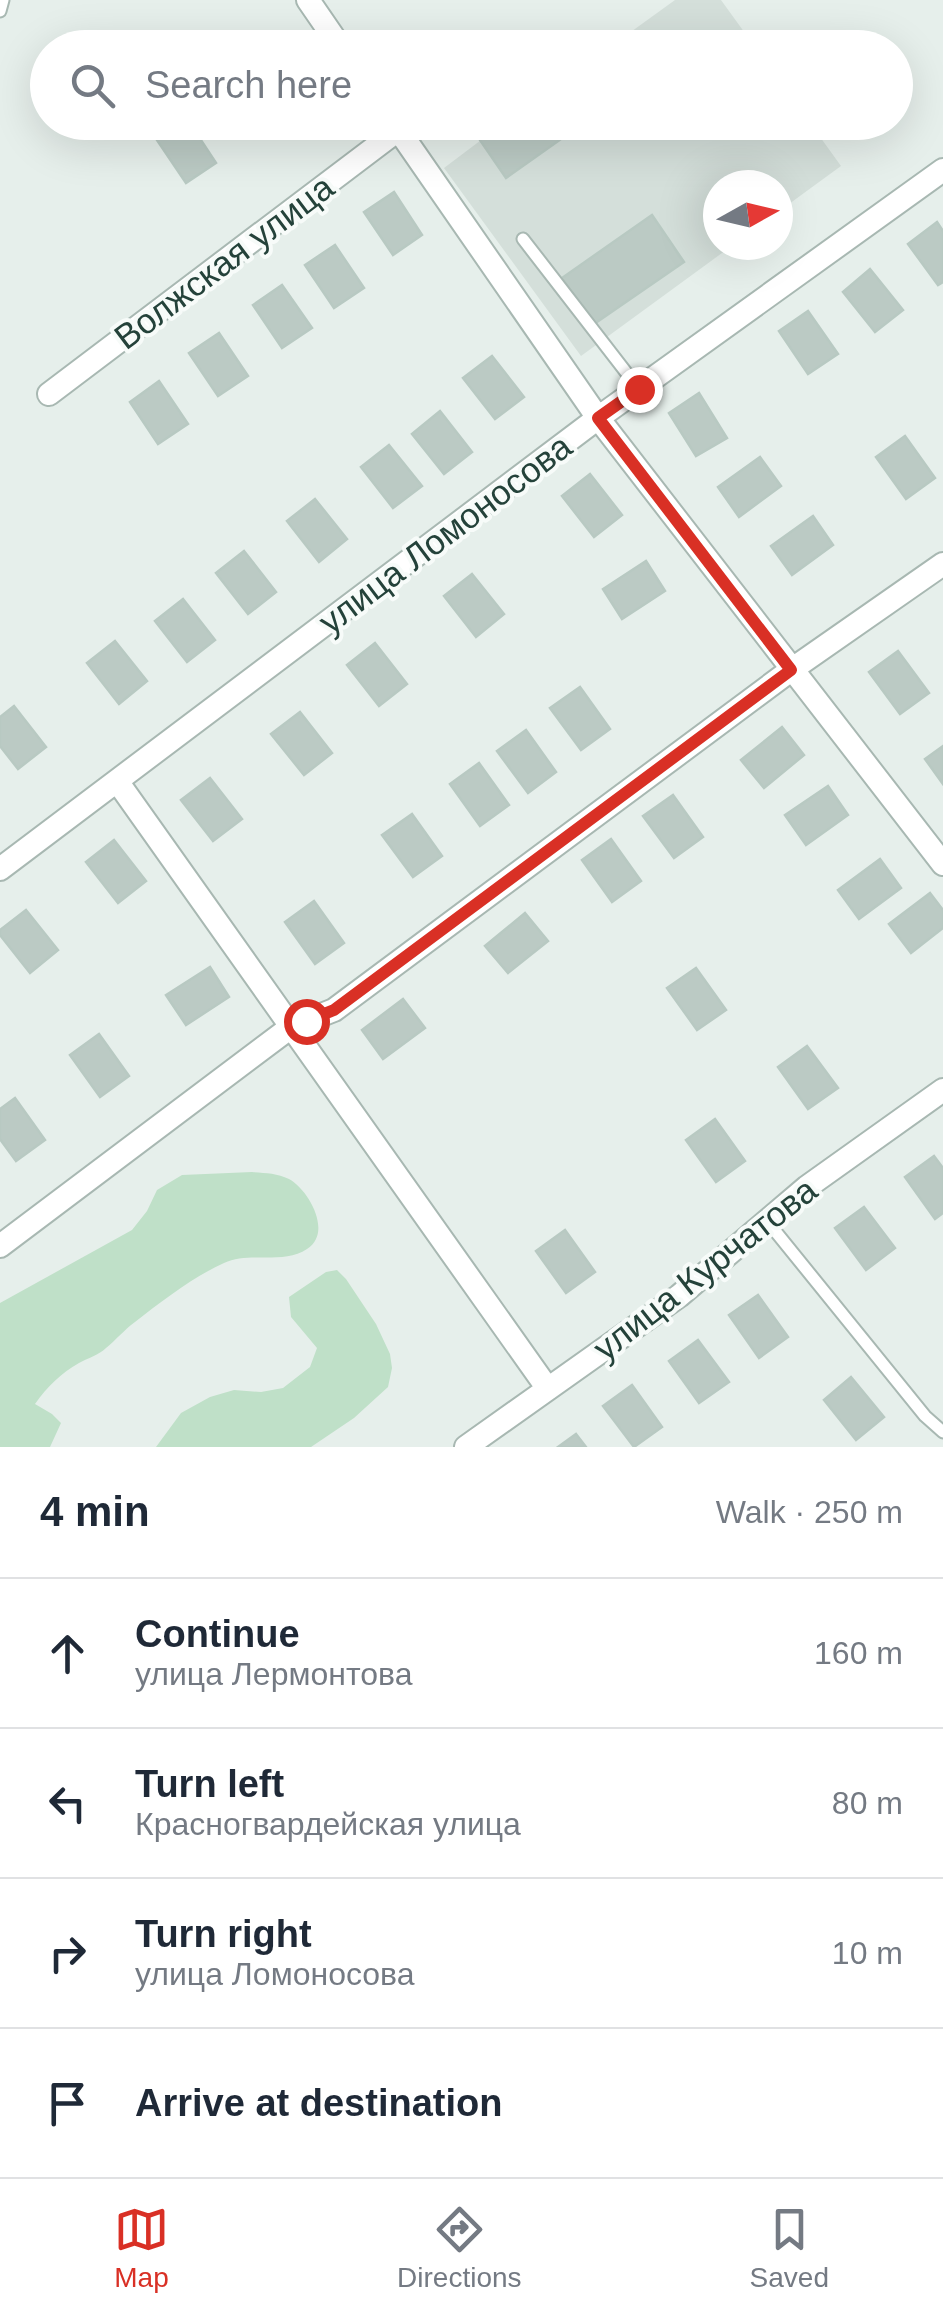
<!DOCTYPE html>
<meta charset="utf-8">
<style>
body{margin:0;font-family:Arial,sans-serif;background:#f6f6f7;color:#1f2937}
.compass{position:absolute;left:703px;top:170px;width:90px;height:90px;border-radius:50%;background:#fff;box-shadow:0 10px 40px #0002;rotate:82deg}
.stop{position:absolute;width:30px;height:30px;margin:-22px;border:8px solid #d93025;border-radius:50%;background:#fff}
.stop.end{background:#d93025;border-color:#fff;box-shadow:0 2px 10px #0008}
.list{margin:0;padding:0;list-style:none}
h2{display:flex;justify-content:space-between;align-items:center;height:130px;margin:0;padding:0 40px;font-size:42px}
h2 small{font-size:32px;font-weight:400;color:#747a83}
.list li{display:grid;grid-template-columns:65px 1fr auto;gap:30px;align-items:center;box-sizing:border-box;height:150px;padding:0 40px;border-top:2px solid #e0e1e3}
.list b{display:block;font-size:38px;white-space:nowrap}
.list p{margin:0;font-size:32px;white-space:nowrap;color:#747a83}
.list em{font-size:32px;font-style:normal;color:#747a83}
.icon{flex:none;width:55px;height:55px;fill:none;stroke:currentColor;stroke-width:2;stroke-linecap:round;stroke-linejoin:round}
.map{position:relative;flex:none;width:943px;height:1447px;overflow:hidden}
.search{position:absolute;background:#fff;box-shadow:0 10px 40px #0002;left:30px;right:30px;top:30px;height:110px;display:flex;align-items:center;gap:25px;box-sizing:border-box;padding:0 35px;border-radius:55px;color:#747a83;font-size:38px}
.sheet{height:730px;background:#fff}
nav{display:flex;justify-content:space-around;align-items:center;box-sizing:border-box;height:140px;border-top:2px solid #e0e1e3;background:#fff;font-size:28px;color:#747a83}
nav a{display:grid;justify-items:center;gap:5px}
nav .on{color:#d93025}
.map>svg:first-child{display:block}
.built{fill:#d4dfda}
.green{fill:#bfe0c8}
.building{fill:#bbcac4;stroke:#b8c9c2;stroke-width:2.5}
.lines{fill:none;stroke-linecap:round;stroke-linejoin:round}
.lane-casing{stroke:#a8b8b2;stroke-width:15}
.street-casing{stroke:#a8b8b2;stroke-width:26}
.lane{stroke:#fff;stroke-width:11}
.street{stroke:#fff;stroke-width:22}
.route{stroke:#d93025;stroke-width:12}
.labels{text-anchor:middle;stroke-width:8;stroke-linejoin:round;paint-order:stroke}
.street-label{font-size:35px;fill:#24423a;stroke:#f7fbf9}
</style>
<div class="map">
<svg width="943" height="1447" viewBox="0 0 943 1447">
<rect width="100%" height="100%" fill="#e6efeb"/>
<path class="built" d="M675,0H721L755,47H610Z
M505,122L810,123L841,166L778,212V185H718V245H733L581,356L444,168Z"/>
<path class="green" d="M252,1172C265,1173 277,1173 289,1179C309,1190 333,1233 307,1249C283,1265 249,1251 224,1263C193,1277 162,1301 135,1322C124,1330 116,1340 106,1348C99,1355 88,1358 79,1363C61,1373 47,1387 35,1404L52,1414L61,1423L50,1447H0V1303L132,1230L147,1211L157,1190L182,1175Z
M337,1270L346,1279L376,1324L390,1354L392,1368L388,1387L354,1418L311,1447H156L181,1413L210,1397L234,1390L261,1392L283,1388L310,1367L317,1348L291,1317L289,1297L326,1272Z"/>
<path class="building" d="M183,122H189L216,163L186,183L157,140Z
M505,122H585L506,178L480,140Z
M394,192L422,235L393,255L364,212Z
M652,215L684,262L594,324L562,278Z
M937,222L943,231V282L938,285L908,244Z
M335,245L364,288L334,308L305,265Z
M870,269L903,310L875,332L843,292Z
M282,285L312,328L282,348L253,305Z
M808,311L838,354L808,374L779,331Z
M219,333L248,376L218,396L189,353Z
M492,356L524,397L495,419L463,378Z
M159,381L188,424L158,444L130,402Z
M699,393L727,438L696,456L669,413Z
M440,411L472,452L444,474L412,434Z
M905,436L935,478L906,499L876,457Z
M389,445L422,486L393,508L361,467Z
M760,457L781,486L739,517L718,487Z
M590,474L622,515L594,537L562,496Z
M315,499L347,539L319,562L287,521Z
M813,516L833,545L792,575L771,546Z
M244,551L276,592L248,614L216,573Z
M646,561L665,591L622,619L603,589Z
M472,574L504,614L476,637L444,596Z
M183,599L215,640L187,662L155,621Z
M115,641L147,681L119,704L87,663Z
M375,643L407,684L379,706L347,665Z
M898,651L929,693L900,714L869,672Z
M580,687L610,729L581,750L550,708Z
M14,706L46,747L18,769L0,746V717Z
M300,712L332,753L304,775L271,734Z
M782,727L804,755L764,788L741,760Z
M526,730L556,772L528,793L497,751Z
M943,746V784L925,759Z
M479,763L509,805L480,826L450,784Z
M210,778L242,819L213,841L181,800Z
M828,786L848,815L806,845L785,815Z
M673,795L703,837L674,858L643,816Z
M412,814L442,856L413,877L382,835Z
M611,839L641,881L612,902L582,860Z
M114,840L146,881L118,903L86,862Z
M880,859L901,888L859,919L838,890Z
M930,893L943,910V928L911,953L889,924Z
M314,901L344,943L315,964L285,922Z
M26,910L58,950L30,973L0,935V930Z
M525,913L548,941L508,973L485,946Z
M210,967L229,997L186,1025L166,995Z
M696,968L726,1010L697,1030L667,988Z
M403,999L425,1028L383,1059L362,1030Z
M99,1034L129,1076L100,1097L70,1055Z
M807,1046L838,1088L808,1109L778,1067Z
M15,1098L45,1140L16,1161L0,1139V1109Z
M715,1119L745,1161L716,1182L686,1140Z
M934,1156L943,1168V1213L935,1219L905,1177Z
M864,1207L895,1248L866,1270L835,1228Z
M565,1230L595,1272L566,1293L536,1251Z
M758,1295L788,1337L759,1358L729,1315Z
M698,1340L729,1382L699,1403L669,1361Z
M851,1377L884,1417L856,1440L824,1400Z
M632,1385L662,1427L634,1447L603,1406Z
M576,1434L586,1447H558Z"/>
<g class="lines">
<defs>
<path id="lane" d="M0,11L3,0
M523,239L639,389
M767,1221L925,1416L943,1432"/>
<path id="street" d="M308,0L341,48
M393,122L598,418L943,864
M49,394L398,130
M117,781L548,1389
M0,869L598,418L943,170
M0,1246L291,1027L334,1010L791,670L943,564
M466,1447L679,1296L807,1187L943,1090"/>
</defs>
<use href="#lane" class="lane-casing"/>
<use href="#street" class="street-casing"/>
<use href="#lane" class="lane"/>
<use href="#street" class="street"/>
</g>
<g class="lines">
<path class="route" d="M306,1021L334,1010L791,670L598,418L639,389"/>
</g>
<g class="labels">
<g class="street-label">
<text transform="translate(224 262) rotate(-37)" y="12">Волжская улица</text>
<text transform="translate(445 534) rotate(-37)" y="12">улица Ломоносова</text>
<text transform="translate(705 1269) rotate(-38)" y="12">улица Курчатова</text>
</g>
</g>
</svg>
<svg class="compass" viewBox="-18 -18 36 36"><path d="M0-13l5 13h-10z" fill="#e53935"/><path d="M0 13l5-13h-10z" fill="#747a83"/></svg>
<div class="stop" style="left:306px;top:1021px"></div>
<div class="stop end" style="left:639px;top:389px"></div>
<div class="search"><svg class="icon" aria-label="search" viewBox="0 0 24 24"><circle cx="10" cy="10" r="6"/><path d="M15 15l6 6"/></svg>Search here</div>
</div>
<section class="sheet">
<h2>4 min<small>Walk · 250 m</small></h2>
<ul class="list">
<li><svg class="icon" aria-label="ahead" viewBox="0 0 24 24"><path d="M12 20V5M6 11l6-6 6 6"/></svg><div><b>Continue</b><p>улица Лермонтова</p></div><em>160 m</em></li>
<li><svg class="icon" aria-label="left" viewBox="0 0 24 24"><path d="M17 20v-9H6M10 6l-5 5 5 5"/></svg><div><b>Turn left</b><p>Красногвардейская улица</p></div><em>80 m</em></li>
<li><svg class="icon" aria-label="right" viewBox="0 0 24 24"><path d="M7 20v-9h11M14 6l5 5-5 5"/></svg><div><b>Turn right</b><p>улица Ломоносова</p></div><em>10 m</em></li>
<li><svg class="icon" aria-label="arrive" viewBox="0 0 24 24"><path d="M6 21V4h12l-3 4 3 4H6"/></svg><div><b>Arrive at destination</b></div></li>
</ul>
</section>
<nav>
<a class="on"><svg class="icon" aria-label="map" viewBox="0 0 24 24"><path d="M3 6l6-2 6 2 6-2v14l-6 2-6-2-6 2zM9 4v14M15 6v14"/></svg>Map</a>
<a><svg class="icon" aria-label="directions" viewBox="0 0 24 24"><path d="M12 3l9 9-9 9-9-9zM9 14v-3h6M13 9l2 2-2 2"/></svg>Directions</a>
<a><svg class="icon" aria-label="saved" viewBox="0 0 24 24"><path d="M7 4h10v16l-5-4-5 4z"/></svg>Saved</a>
</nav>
